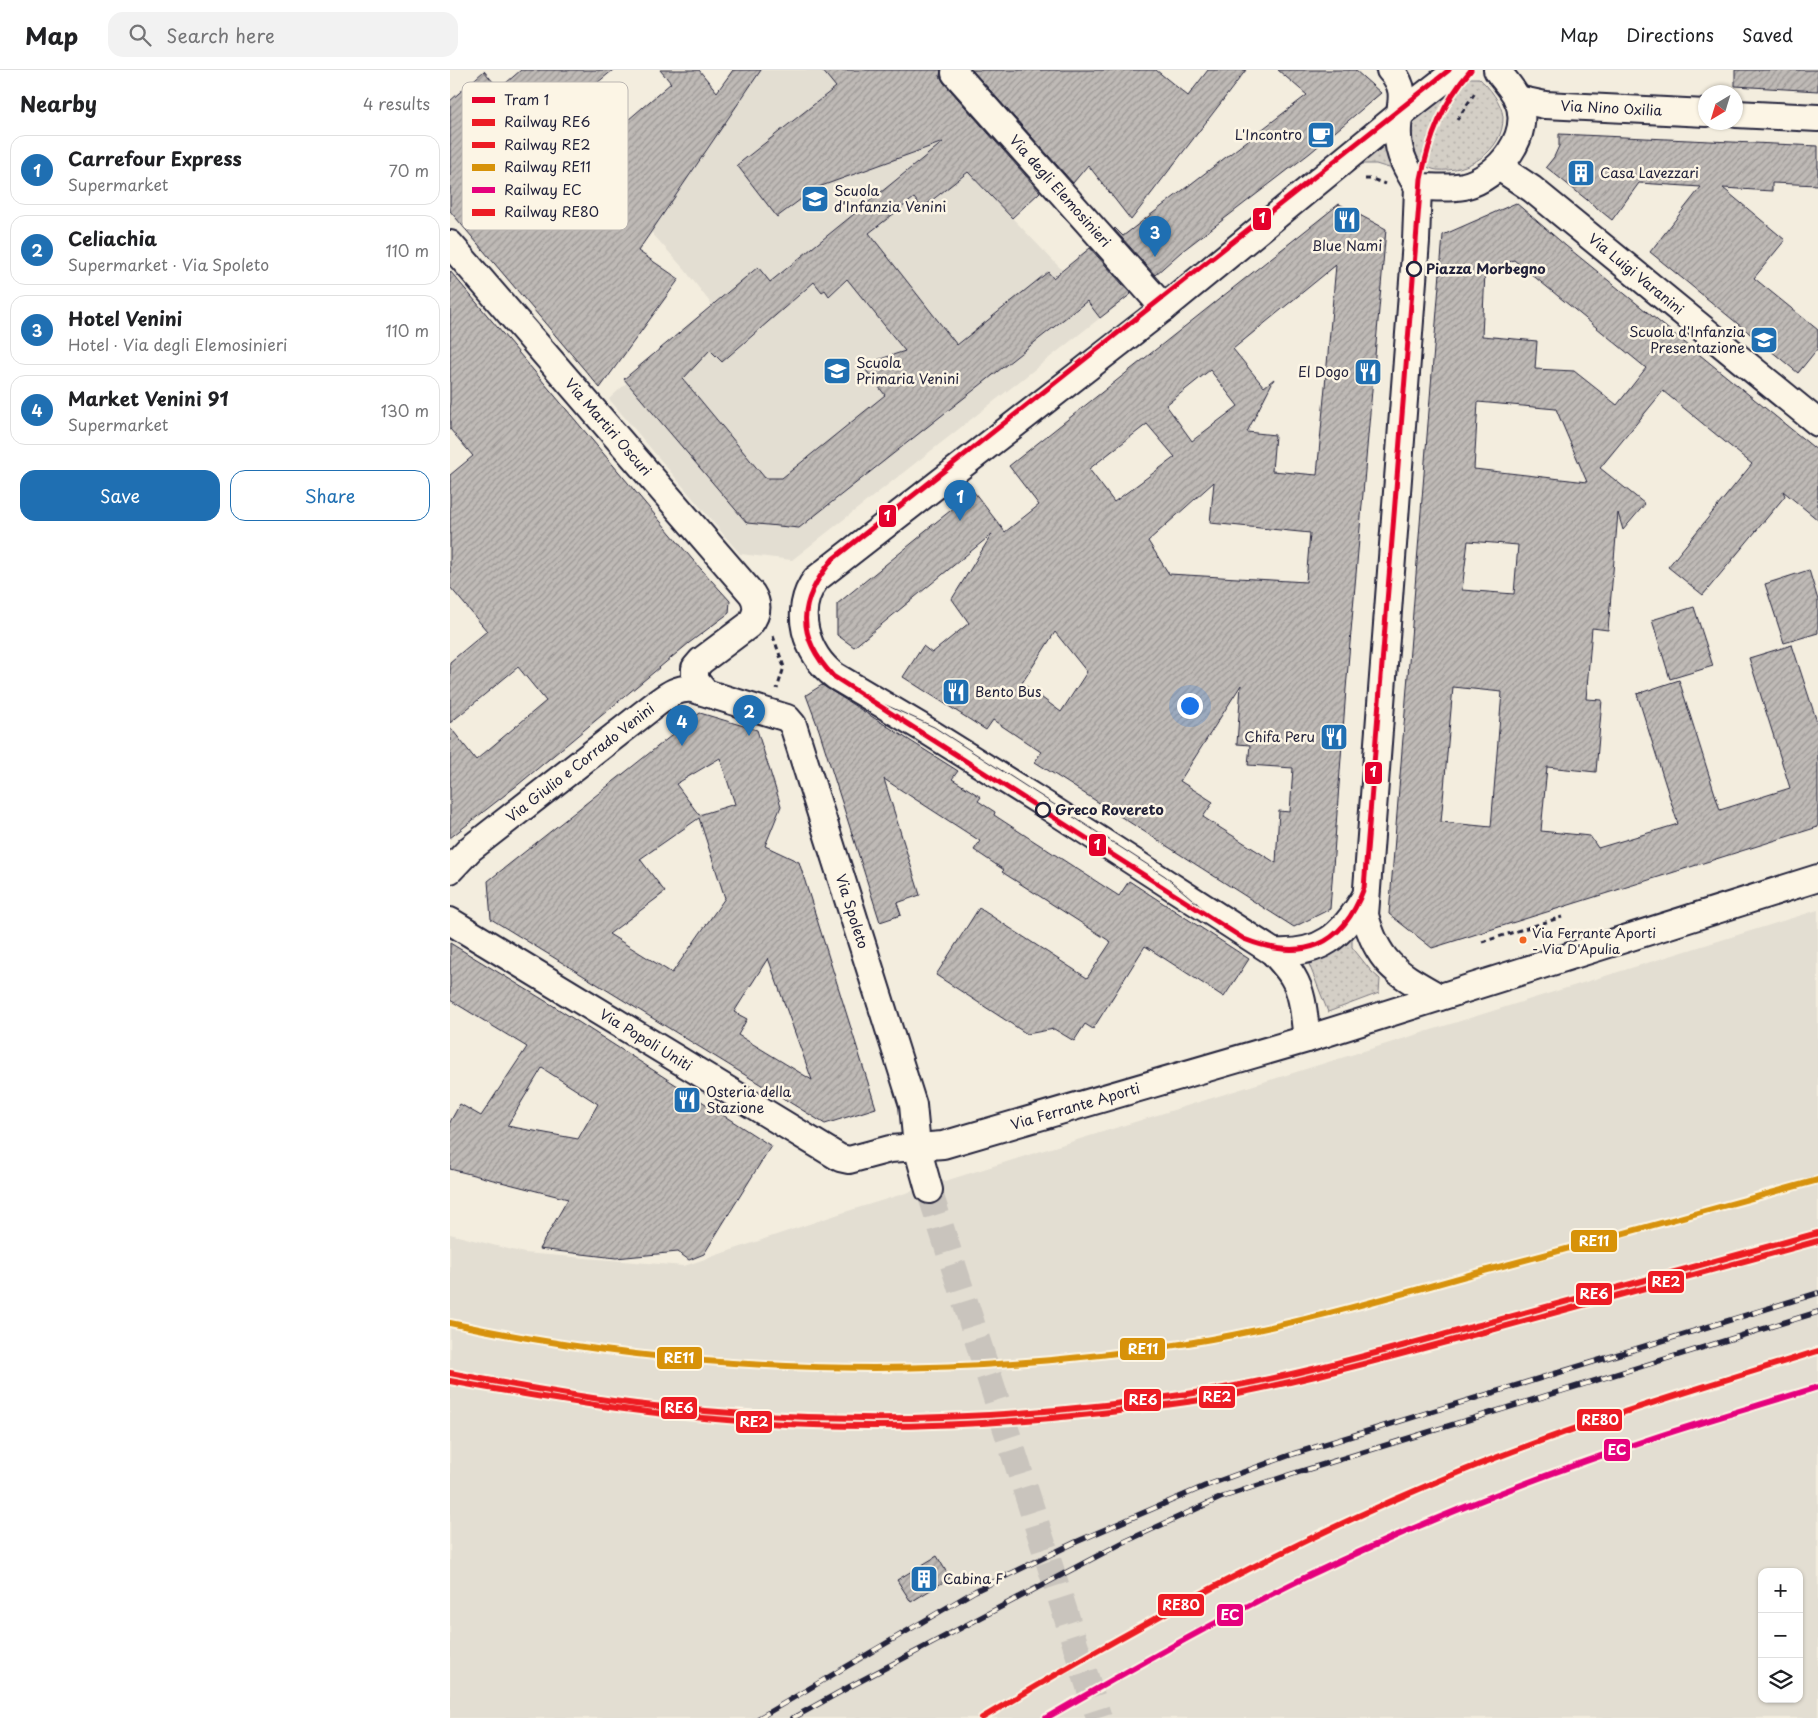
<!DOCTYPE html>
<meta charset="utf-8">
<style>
body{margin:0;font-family:"Playpen Sans",sans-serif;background:#f2f2f2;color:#202124}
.controls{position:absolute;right:15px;bottom:15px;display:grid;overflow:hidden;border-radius:10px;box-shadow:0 1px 4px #0004}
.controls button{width:45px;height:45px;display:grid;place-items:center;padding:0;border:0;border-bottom:1px solid #e0e0e0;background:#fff;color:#202124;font:25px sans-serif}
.compass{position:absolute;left:1248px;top:15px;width:45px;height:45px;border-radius:50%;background:#fff;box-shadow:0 1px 4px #0004;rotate:218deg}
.you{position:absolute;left:739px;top:635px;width:18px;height:18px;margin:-12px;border:4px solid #fff;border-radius:50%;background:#1a73e8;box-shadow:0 0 0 8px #1a73e833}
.badge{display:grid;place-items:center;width:32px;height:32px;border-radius:50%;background:#1f6fb2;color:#fff;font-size:16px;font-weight:700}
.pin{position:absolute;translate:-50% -41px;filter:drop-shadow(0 1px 2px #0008)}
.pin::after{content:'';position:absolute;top:26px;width:18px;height:15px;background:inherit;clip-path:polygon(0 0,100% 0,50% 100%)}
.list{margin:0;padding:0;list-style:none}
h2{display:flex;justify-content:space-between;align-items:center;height:65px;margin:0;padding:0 20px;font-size:21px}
h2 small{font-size:16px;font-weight:400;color:#757577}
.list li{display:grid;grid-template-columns:32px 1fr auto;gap:15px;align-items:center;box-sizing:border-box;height:70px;margin:0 10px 10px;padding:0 10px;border:1px solid #e0e0e0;border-radius:15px}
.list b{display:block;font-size:19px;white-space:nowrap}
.list p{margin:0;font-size:16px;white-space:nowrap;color:#757577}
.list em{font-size:16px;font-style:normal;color:#757577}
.actions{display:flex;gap:10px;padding:15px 20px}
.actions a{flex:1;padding:11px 0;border:1px solid #1f6fb2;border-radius:15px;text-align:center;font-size:18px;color:#1f6fb2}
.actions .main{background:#1f6fb2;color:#fff}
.icon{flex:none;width:28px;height:28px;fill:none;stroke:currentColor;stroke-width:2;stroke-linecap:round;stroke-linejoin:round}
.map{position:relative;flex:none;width:1368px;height:1648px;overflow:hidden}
header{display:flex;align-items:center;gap:30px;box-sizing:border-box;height:70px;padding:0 25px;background:#fff;border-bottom:1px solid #e0e0e0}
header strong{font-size:24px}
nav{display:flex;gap:28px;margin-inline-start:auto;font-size:18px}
.search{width:350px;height:45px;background:#f2f2f2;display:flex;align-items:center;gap:12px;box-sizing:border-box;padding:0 18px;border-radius:15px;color:#757577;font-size:19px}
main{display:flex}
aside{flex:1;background:#fff}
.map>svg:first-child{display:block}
.built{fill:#e3ded2;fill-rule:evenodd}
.grass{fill:url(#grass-dots);stroke:#7b7880}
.building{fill:url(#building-hatch);stroke:#22223b;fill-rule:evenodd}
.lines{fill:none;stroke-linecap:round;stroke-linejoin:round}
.minor-tunnel{stroke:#c9c4bd;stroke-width:26;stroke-dasharray:26 13;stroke-linecap:butt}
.minor-casing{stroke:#22223b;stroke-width:30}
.path{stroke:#22223b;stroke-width:3;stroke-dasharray:5 4;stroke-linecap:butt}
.minor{stroke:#fcf5e5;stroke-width:26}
.tram{stroke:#22223b;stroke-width:1}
.rail-casing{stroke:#22223b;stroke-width:5.5}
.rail{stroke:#fcf5e5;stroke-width:4;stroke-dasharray:11;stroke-linecap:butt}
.rail-1-casing{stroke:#fcf5e5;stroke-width:10}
.rail-2-casing{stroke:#fcf5e5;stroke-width:10}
.rail-3-casing{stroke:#fcf5e5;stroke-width:10}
.rail-4-casing{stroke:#fcf5e5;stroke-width:10}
.rail-5-casing{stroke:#fcf5e5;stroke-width:10}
.rail-1{stroke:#ed1c24;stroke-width:6}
.rail-2{stroke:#ed1c24;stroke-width:6}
.rail-3{stroke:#d79209;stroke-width:6}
.rail-4{stroke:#e5007d;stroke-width:6}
.rail-5{stroke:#ed1c24;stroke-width:6}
.tram-1-casing{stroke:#fcf5e5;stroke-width:9}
.tram-1{stroke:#e4002b;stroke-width:5}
.stop-dot{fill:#fcf5e5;stroke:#22223b;stroke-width:2.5}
.bus-dot{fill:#f26522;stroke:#fcf5e5;stroke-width:2}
.labels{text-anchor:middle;stroke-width:5;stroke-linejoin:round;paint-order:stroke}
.bus-label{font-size:13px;fill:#22223b;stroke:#fcf5e5;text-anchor:start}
.street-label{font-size:14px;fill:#22223b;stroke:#fcf5e5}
.poi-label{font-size:14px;fill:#22223b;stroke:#fcf5e5;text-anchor:start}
.stop-label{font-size:14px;font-weight:bold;fill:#22223b;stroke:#fcf5e5;text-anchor:start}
.key{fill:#fcf5e5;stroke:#bbb6b2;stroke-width:1}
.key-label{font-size:14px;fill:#22223b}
.line-badge{stroke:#fcf5e5;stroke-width:2}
.badge-label{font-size:14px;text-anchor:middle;font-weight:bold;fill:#fff}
</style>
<header>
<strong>Map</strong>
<div class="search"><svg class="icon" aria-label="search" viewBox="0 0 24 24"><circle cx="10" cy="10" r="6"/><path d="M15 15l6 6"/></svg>Search here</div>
<nav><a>Map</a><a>Directions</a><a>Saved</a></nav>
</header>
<main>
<aside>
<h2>Nearby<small>4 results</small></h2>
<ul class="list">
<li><span class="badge">1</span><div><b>Carrefour Express</b><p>Supermarket</p></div><em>70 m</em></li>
<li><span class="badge">2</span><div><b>Celiachia</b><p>Supermarket · Via Spoleto</p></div><em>110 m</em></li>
<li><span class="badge">3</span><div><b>Hotel Venini</b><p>Hotel · Via degli Elemosinieri</p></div><em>110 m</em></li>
<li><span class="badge">4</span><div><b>Market Venini 91</b><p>Supermarket</p></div><em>130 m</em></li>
</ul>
<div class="actions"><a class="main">Save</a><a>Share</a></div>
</aside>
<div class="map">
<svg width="1368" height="1648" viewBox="0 0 1368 1648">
<defs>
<pattern id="grass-dots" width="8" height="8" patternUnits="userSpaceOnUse" patternTransform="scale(1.25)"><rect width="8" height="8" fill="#d4cfc6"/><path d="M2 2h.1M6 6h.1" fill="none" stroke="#b6b1ab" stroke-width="1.8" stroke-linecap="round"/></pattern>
<pattern id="building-hatch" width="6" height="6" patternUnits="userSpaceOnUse" patternTransform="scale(1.25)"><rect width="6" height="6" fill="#bfbab6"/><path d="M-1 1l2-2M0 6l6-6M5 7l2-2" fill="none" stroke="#9b9795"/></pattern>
</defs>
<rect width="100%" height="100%" fill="#f3edde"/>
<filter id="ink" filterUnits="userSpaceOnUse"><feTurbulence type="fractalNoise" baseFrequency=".02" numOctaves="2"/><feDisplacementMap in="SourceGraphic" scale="10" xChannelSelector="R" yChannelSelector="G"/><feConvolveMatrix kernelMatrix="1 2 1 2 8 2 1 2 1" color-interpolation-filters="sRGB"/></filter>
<g filter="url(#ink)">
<path class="built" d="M311,0H421L612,200L650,248L342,490L290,484L159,329L262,235L235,200L201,162Z
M1368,840V1648H0V1164L74,1183L234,1196L398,1141ZM1312,1502H1349V1629H1312Z"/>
<path class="grass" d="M1015,8H1029C1039,17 1052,33 1053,47C1054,81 1017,103 987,100C979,99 970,93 962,90L957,78L961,43Z
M935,66L943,96L939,98L926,94H902Z
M902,860V877L921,901L930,909L929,923L878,942L857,889Z"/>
<path class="building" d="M71,0H163L147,13L178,50L221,13L210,0H249L267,22L283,0H311L188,181L229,209L150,318L0,141V31L34,1L49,19ZM66,38L88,63L127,116L81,159L15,82Z
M372,0H491L490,6L494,13L590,122L562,148L518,102L472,138L464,128L419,163L507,275L598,202L603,208L640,178L681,224L650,248L637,231L349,458L297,453L174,309L308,197L320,212L493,72L366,118L327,147L287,95L386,17ZM397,209L455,281L412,295L435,325L332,408H315L233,309L260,280L272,292L364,212L372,222L375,220L379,226Z
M522,0H706L738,26L758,0H796L681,150L638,95L623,113Z
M828,0H905L931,23L860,83L731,182L705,205L664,159L665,158L673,166L857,25Z
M1285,0H1368V21L1285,16Z
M1109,64L1368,76V115L1322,113V121L1273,118L1335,170L1304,208L1368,260V278L1348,303L1200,182L1251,117L1189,113L1162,150L1096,97L1104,87L1109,76Z
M1066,133L1116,176L1368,381V450L1333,421L1335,426L1253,525L1218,497L1302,394L1213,321L1150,398L1195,434L1173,460L1168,443L1158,560L1142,558L1136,629L1152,630L1146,702L1097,697L1091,761L1140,766L1148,778L1228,754L1187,624L1229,610L1270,740L1340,718L1299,588L1342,575L1368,655V757L982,878L939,844L993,165ZM1064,190L1196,298L1167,335L1124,301L1085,299L1087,271L1032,266L1035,202ZM1028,332L1106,339L1137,412L1024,399ZM1018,471L1068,475L1064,524L1012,520ZM1003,617L1052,622L1041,757L991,752Z
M889,134L936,159L896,619L880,839L844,857L585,692L591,682L543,650L536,660L453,607L473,576L482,583L519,553L502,529L542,464L404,577L387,565V534L472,465L471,464L524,422L555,462L589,435L559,396ZM886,195L867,405L822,401L825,365L797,362L824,309L814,317L783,279ZM760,300L788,336L742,371L716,335ZM697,354L725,387L664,432L639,399ZM764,412L760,453L860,463L856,512L719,504L698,471ZM605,562L637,602L611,642L572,613ZM791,615L787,674L800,675L798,695L843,698L840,742L829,741L826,793L753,747L763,732L730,711Z
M0,201L242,489L280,531L279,543L239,573L69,714L0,768V657L26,690L96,631L68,597L0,653V592L37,561L0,517V405L23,386L0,359Z
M1359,500L1368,530V563L1334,573L1315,514Z
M1244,537L1263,596L1220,609L1202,550Z
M372,615L508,701L502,709L531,727L528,731L545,742L544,745L576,766L669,826L679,811L799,889L774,927L695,876L643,959L635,954L624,971L604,959L577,964L486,905L529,838L637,908L661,872L552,802L554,800L524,780L530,771L434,709L470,825L447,833L451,845L430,852L369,660L356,625Z
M250,643L307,660L331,736L315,776L349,792L426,1038L375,1054L41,849L38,811ZM270,688L285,734L249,745L226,714ZM249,748L275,828L222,903L159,864L215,822L190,789ZM318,888L362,1010L288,965L297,949L284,942Z
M0,873L102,935L321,1076L254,1184L239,1190L228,1182L166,1188L89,1179L118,1129L0,1099V1052L10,1034L31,1046L77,977L0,930ZM92,998L148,1034L128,1069L57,1056Z
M487,1486L500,1508L461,1532L447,1510Z"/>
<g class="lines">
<path class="minor-tunnel" d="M479,1120L649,1648"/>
<defs>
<g id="minor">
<path d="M940,0C962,23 946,40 948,66C948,85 958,101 968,117"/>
<path id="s1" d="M505,3L714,238"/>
<path id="s2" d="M1067,29L1095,35L1256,43"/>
<path d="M1286,44L1368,48"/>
<path id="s3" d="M1049,97L1082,119L1368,353"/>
<path d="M968,117L966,171L915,845C928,894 947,903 989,927"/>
<path d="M968,117C983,117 999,119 1014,116C1048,108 1084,65 1067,28C1062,18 1053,9 1047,0"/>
<path id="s4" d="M0,174L302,524C309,535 307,545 299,555L251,591L245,598V610L255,622"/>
<path id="s5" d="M0,800L20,779L207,633C218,625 228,617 243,619L337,648L343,655L463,1035L467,1077L479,1120"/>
<path id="s6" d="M0,851L390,1088L399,1090L440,1079L493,1075L857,969L1368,808"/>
<path d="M823,882C871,885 892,866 915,827"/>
<path d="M857,969C854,948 854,925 843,907C838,898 830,890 823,882L594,734L471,657L385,606C356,584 342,540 366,509L714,238L949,45L1007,0"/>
</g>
</defs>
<use href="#minor" class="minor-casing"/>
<path class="path" d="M1007,50L1026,21
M915,109H922L935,114
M323,566L334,597L327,619
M1032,872L1112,847"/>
<use href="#minor" class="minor"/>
<path class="tram" d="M405,621L484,657L715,806L776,858"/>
<defs>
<path id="rail" d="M309,1648L525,1521L626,1472L755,1416L843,1384L1368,1223
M343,1648L399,1617L672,1473L770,1428L836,1406L1368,1242"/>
</defs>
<use href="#rail" class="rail-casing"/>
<use href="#rail" class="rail"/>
<defs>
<path id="rail-1" d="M0,1303C62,1315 124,1326 186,1334C372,1356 560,1352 744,1323C841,1308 936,1280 1030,1255C1143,1224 1256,1194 1368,1163"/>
<path id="rail-2" d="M0,1311C92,1328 184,1343 277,1350C433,1363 590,1354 744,1331C841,1315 936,1288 1030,1263C1143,1232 1256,1202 1368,1171"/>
<path id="rail-3" d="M0,1253C240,1305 495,1312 738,1273C837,1257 934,1229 1030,1202C1143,1172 1256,1141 1368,1110"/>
<path id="rail-4" d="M596,1648C700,1588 804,1529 914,1480C1009,1437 1107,1400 1206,1367C1260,1349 1314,1334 1368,1317"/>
<path id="rail-5" d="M532,1648C688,1555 846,1468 1015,1400C1130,1353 1250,1318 1368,1281"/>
</defs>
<use href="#rail-1" class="rail-1-casing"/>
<use href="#rail-2" class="rail-2-casing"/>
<use href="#rail-3" class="rail-3-casing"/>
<use href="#rail-4" class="rail-4-casing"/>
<use href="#rail-5" class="rail-5-casing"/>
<use href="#rail-1" class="rail-1"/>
<use href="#rail-2" class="rail-2"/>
<use href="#rail-3" class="rail-3"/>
<use href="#rail-4" class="rail-4"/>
<use href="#rail-5" class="rail-5"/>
<defs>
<path id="tram-1" d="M999,0L383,489C348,531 345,565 383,606L794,869C852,892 892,878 914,818L971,109C979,68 993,32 1021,0"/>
</defs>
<use href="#tram-1" class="tram-1-casing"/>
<use href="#tram-1" class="tram-1"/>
</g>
</g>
<defs>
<symbol id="cafe-square" viewBox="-11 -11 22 22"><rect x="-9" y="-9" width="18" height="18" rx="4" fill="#1f6fb2" stroke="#fcf5e5"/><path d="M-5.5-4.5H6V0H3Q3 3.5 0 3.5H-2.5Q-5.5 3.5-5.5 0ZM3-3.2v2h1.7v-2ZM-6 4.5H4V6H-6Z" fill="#fff"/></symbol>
<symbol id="building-square" viewBox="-11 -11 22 22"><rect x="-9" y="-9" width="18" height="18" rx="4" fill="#1f6fb2" stroke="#fcf5e5"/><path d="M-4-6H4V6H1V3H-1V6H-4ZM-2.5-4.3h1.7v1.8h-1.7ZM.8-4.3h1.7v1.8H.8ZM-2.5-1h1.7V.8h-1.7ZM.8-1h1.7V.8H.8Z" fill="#fff"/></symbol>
<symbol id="school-square" viewBox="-11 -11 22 22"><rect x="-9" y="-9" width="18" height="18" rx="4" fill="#1f6fb2" stroke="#fcf5e5"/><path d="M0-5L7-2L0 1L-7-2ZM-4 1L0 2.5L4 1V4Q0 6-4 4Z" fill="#fff"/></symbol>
<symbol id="restaurant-square" viewBox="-11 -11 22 22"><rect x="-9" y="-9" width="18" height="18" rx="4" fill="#1f6fb2" stroke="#fcf5e5"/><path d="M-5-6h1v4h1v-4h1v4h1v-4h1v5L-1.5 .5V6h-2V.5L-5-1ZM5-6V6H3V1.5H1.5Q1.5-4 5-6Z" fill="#fff"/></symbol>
</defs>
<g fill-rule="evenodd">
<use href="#cafe-square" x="855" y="49" width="32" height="32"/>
<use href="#building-square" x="1115" y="87" width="32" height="32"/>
<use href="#school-square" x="349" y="113" width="32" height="32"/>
<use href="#restaurant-square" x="881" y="134" width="32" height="32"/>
<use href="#school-square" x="1298" y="254" width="32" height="32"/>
<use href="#school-square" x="371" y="285" width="32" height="32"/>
<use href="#restaurant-square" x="902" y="286" width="32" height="32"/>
<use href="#restaurant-square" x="490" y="606" width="32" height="32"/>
<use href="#restaurant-square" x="868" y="651" width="32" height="32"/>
<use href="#restaurant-square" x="221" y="1014" width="32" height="32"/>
<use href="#building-square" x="458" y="1493" width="32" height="32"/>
</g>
<g class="stop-dot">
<circle cx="964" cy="199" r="7"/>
<circle cx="593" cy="740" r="7"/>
</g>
<circle class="bus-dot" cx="1073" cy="870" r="4.5"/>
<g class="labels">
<g class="bus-label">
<text x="1082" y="868">Via Ferrante Aporti<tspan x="1082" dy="16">- Via D'Apulia</tspan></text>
</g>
<g class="street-label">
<text dy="5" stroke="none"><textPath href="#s2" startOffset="95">Via Nino Oxilia</textPath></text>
<text dy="5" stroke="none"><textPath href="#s1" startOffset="158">Via degli Elemosinieri</textPath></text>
<text dy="5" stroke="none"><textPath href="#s3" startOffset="174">Via Luigi Varanini</textPath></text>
<text dy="5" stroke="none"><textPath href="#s4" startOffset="242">Via Martiri Oscuri</textPath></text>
<text dy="5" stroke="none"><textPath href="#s5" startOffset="169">Via Giulio e Corrado Venini</textPath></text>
<text dy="5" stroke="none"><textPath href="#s5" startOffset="609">Via Spoleto</textPath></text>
<text dy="5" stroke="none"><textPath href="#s6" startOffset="229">Via Popoli Uniti</textPath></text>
<text dy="5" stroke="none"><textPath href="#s6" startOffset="699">Via Ferrante Aporti</textPath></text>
</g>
<g class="poi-label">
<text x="852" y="70" text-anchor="end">L'Incontro</text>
<text x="1150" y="108">Casa Lavezzari</text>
<text x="384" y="126">Scuola<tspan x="384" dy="16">d'Infanzia Venini</tspan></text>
<text x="897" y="181" text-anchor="middle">Blue Nami</text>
<text x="1295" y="267" text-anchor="end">Scuola d'Infanzia<tspan x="1295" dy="16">Presentazione</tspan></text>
<text x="406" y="298">Scuola<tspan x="406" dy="16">Primaria Venini</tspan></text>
<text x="899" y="307" text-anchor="end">El Dogo</text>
<text x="525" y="627">Bento Bus</text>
<text x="865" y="672" text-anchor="end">Chifa Peru</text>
<text x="256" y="1027">Osteria della<tspan x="256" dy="16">Stazione</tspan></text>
<text x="493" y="1514">Cabina F</text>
</g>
<g class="stop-label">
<text x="976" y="204">Piazza Morbegno</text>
<text x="605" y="745">Greco Rovereto</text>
</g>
</g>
<rect x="12" y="12" width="166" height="148" rx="8" class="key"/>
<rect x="22" y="27" width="23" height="6" fill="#e4002b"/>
<rect x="22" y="49" width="23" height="7" fill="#ed1c24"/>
<rect x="22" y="72" width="23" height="6" fill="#ed1c24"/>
<rect x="22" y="94" width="23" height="7" fill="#d79209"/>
<rect x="22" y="117" width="23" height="6" fill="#e5007d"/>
<rect x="22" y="139" width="23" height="7" fill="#ed1c24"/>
<g class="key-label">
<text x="54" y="35">Tram 1</text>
<text x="54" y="57">Railway RE6</text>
<text x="54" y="80">Railway RE2</text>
<text x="54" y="102">Railway RE11</text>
<text x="54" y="125">Railway EC</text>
<text x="54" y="147">Railway RE80</text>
</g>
<g class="line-badge">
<rect x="802" y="137" width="20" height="24" rx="5" fill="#e4002b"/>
<rect x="428" y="434" width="19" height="24" rx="5" fill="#e4002b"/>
<rect x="914" y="691" width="19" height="24" rx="5" fill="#e4002b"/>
<rect x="638" y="763" width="19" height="24" rx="5" fill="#e4002b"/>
<rect x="1120" y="1159" width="48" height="24" rx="5" fill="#d79209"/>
<rect x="1197" y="1200" width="38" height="24" rx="5" fill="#ed1c24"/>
<rect x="1125" y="1212" width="38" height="24" rx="5" fill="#ed1c24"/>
<rect x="669" y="1267" width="47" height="24" rx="5" fill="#d79209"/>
<rect x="206" y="1276" width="47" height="24" rx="5" fill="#d79209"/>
<rect x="748" y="1315" width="38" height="24" rx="5" fill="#ed1c24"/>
<rect x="673" y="1318" width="39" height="24" rx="5" fill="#ed1c24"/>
<rect x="210" y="1326" width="38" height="24" rx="5" fill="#ed1c24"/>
<rect x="1126" y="1338" width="47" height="24" rx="5" fill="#ed1c24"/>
<rect x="285" y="1340" width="38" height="24" rx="5" fill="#ed1c24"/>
<rect x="1153" y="1368" width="28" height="24" rx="5" fill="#e5007d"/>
<rect x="707" y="1523" width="48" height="24" rx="5" fill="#ed1c24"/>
<rect x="766" y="1533" width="28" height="24" rx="5" fill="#e5007d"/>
</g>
<g class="badge-label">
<text x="812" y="153">1</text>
<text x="437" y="451">1</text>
<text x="923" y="707">1</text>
<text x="647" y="780">1</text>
<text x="1144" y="1176">RE11</text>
<text x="1216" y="1217">RE2</text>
<text x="1144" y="1229">RE6</text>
<text x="693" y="1284">RE11</text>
<text x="229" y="1293">RE11</text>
<text x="767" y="1332">RE2</text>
<text x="693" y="1335">RE6</text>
<text x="229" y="1343">RE6</text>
<text x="1150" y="1355">RE80</text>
<text x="304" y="1357">RE2</text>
<text x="1167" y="1385">EC</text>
<text x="731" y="1540">RE80</text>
<text x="780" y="1550">EC</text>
</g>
</svg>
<div class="controls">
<button>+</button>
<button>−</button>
<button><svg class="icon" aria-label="layers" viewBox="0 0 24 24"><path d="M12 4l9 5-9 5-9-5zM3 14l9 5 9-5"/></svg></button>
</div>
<svg class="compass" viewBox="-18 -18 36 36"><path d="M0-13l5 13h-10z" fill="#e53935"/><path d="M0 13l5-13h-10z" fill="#757577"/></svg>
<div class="you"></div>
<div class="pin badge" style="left:510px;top:451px">1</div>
<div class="pin badge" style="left:299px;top:666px">2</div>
<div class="pin badge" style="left:705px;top:187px">3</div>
<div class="pin badge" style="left:232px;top:676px">4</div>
</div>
</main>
